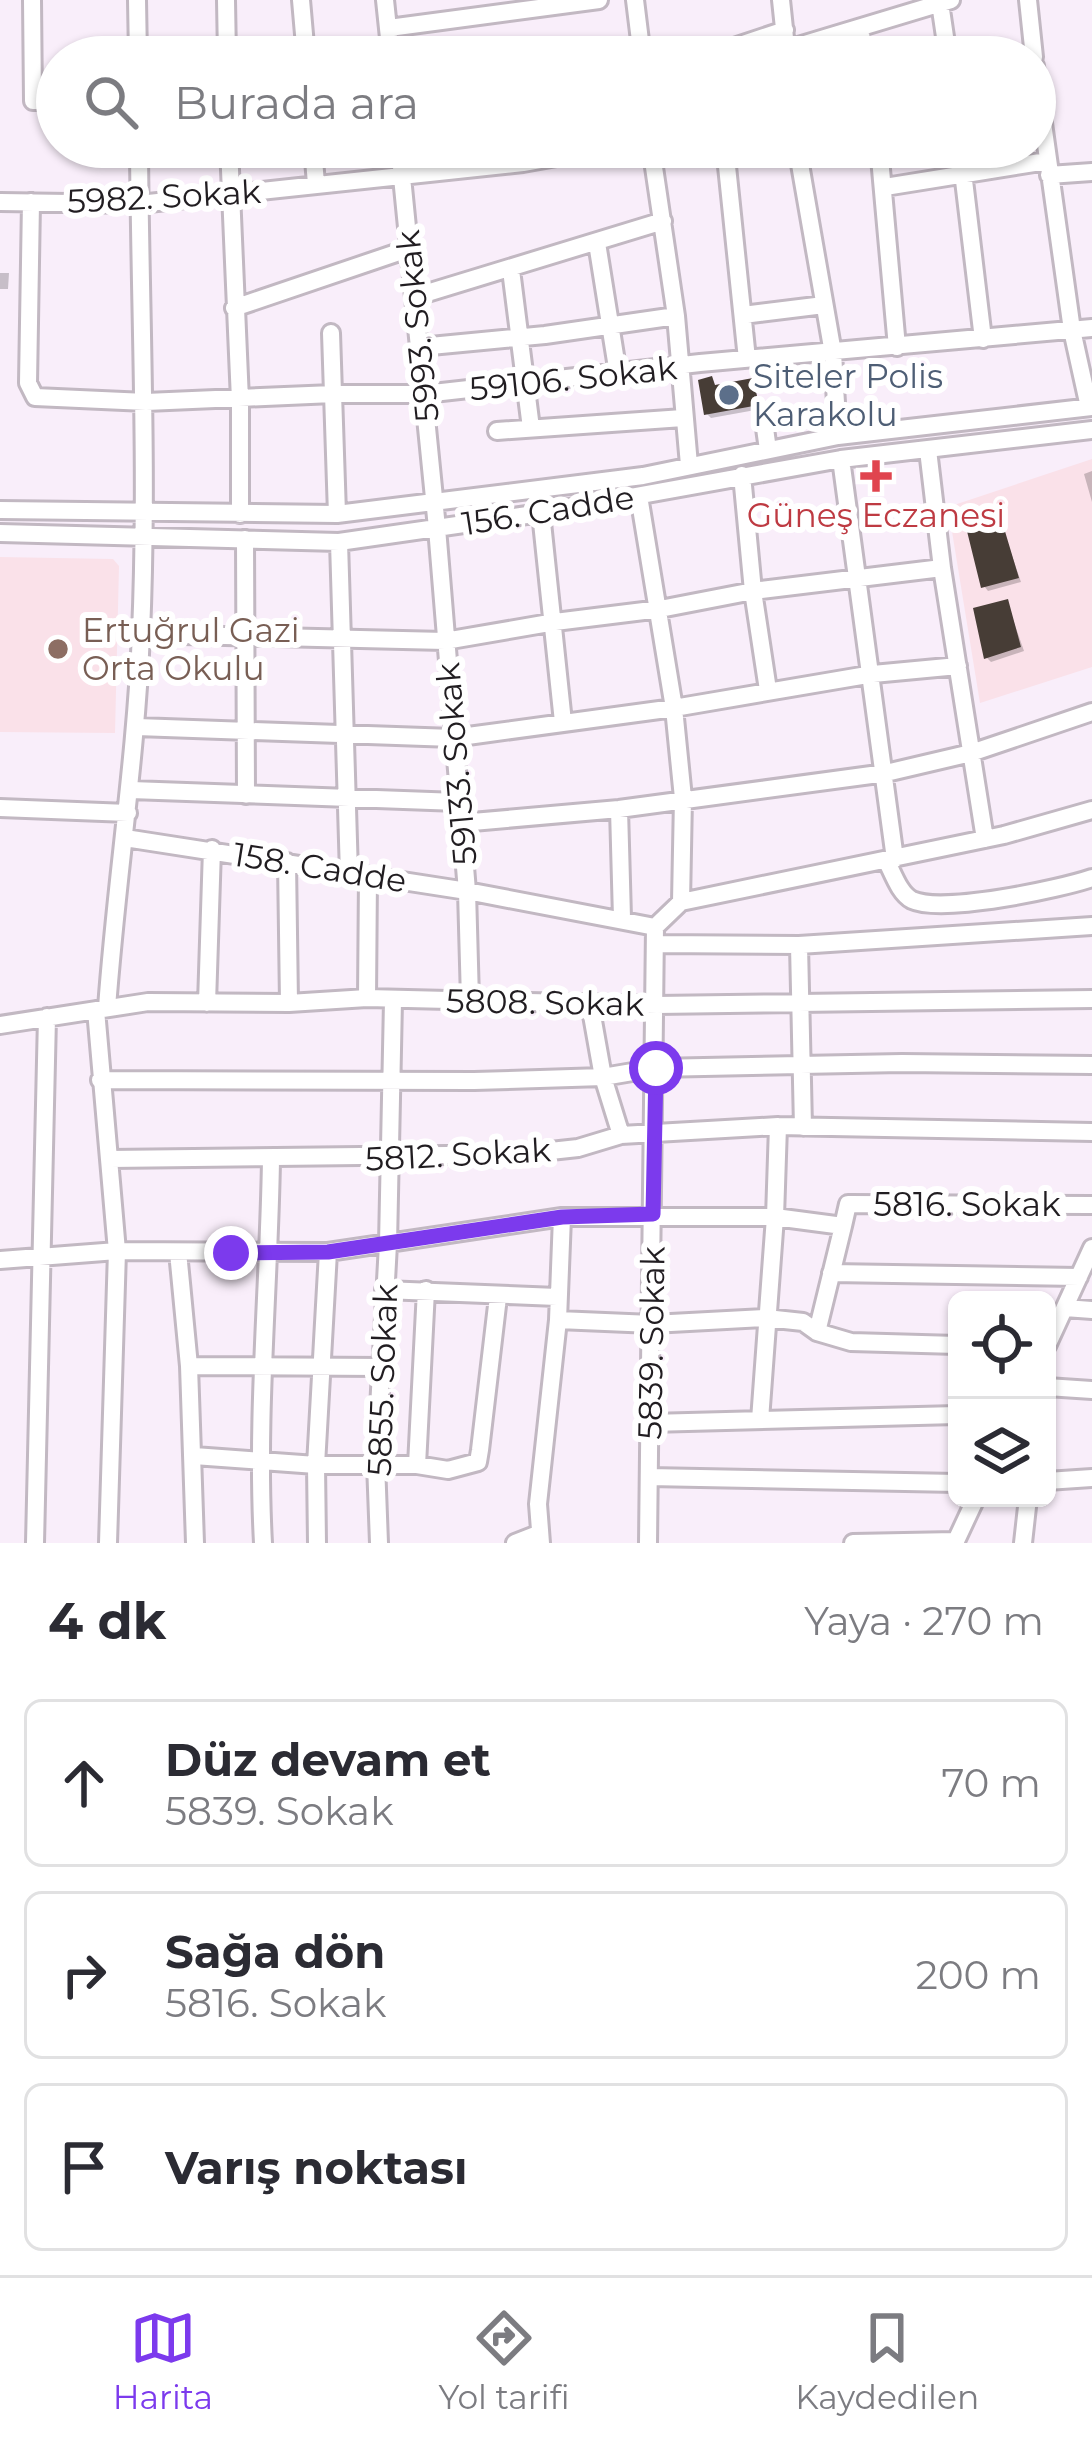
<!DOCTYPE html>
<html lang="tr">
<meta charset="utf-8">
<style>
body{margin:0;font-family:Montserrat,sans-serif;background:#f7f7f7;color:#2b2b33}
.controls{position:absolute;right:36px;bottom:36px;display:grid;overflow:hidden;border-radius:18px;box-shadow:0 3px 9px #0004}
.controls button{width:108px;height:108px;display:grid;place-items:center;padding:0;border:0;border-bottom:3px solid #e1e1e2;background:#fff;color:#2b2b33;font:60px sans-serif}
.stop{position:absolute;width:36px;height:36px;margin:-27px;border:9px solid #7c3aed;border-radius:50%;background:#fff}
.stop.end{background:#7c3aed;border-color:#fff;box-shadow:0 3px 12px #0008}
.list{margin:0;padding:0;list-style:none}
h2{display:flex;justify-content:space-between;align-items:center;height:156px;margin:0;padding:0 48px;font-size:51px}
h2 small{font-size:39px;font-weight:400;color:#7c7c81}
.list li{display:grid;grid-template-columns:78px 1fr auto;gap:36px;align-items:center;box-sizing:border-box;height:168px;margin:0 24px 24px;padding:0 24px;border:3px solid #e1e1e2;border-radius:18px}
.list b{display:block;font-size:45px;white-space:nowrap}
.list p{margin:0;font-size:39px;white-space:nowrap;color:#7c7c81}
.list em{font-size:39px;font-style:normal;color:#7c7c81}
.icon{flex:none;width:66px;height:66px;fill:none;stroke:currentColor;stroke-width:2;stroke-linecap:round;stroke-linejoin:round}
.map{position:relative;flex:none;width:1092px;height:1543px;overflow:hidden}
.search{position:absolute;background:#fff;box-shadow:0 3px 9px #0004;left:36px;right:36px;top:36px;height:132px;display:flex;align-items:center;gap:30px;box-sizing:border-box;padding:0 42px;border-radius:66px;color:#7c7c81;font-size:45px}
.sheet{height:732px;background:#fff}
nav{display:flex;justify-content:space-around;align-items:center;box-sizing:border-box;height:168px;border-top:3px solid #e1e1e2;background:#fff;font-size:33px;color:#7c7c81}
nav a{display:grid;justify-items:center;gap:6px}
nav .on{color:#7c3aed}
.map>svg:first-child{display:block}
.education{fill:#fae1e9}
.shadow{fill:#0003}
.building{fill:#473d36}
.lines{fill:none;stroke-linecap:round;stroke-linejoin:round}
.minor-casing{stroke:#c2b8c2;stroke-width:22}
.minor{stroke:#fff;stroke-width:16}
.route{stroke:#7c3aed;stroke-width:15}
.service-dot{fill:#5c6f8a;stroke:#fff;stroke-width:4.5}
.health-dot{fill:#e0444e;stroke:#fff;stroke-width:4.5}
.education-dot{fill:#8d6e63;stroke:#fff;stroke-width:4.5}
.labels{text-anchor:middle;stroke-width:12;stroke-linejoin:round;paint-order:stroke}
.street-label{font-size:33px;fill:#211d21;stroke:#fff}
.service-label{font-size:33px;fill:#4e5e75;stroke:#fff;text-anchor:start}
.health-label{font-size:33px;fill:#be3a42;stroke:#fff}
.education-label{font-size:33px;fill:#785e54;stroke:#fff;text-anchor:start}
</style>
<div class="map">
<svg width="1092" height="1543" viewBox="0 0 1092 1543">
<rect width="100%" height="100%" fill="#f9eefa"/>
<path class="education" d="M1092,459V667L980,703L948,507Z
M0,557L113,559L119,566L115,733L0,732Z"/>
<path class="shadow" d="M0,273H9L8,289H0Z
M711,380L716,387L752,381L761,409L711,418L707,414Z
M1092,471V502L1084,474Z
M997,512L1021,582L988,591L984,586Z
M1007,602L1024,651L991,662L987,658Z"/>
<path class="building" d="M712,376L715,385L753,378L759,405L704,415L698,380Z
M998,508L1019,578L981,588L964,519Z
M1008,599L1021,647L984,659L973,608Z"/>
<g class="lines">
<defs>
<path id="minor" d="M32,0L33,101H57
M137,0L138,57
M226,0L227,57
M301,0L306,57
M385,0L391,57
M635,0L642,57
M781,0L785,38
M1028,0L1034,57
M940,3L948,57
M389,28L599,0
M860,28L865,57
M785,50L951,0
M704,57L785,30
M1035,66L1072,330L1089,407
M229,147L240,400V514
M313,147L316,184
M399,147L437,528L467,891L470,1000
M651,147L676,316L689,465
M725,147L747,359
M797,147L833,353L838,436
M879,147L897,347
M960,147L983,339
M1049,175L1092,172
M885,187L1047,161
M0,202L139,204L523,163L613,147
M31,202L28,383L35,397L146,402L333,394H424L700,363L1092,328
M597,243L618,374
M511,270L531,428
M414,297L663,221
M234,308L408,249
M743,315L824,305
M331,333L337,514
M420,347L545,335L676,316
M764,421L768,450
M497,431L683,418
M928,450L942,568L985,839
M841,459L895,859
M742,475L753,591L768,690
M639,496L674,708L683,798L681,902
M0,510L337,514L643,476L838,436L1092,407
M541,513L563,722
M0,533L339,542L541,513L841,459L1092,430
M245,539L246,795
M339,542L349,874
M141,634L445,641L555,622L660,609L753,591L942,568
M137,727L453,738L674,708L873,674L958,666
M131,790L458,802
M0,808L128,813
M619,809L622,918
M461,823L619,809L886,773L971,753L1092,712
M125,838L467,891L655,927
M886,860C893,873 899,893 912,900C942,914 1060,889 1092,878
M287,862L289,1003
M655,927L681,902L1004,835L1092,810
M655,944L799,945L1092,926
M799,945L803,1127
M367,998L368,876
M207,1003L212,849
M590,1004L603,1077L621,1135
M107,1008C116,882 136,759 141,633C148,471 140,309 139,147
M96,1010L117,1251L108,1543
M0,1025L148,1002L289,1003L367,998L657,1005L1092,999
M100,1080L474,1081L603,1077L656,1068L902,1063L1092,1065
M110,1159L523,1154L578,1148L621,1135L778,1126L1092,1132
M178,1252L189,1366L195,1543
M0,1260L117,1251L328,1252L562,1217H775L843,1226L848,1204L1092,1205
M831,1273L1079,1277
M384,1290L557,1297
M1065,1308L1092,1310
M558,1320L652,1324L766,1318L803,1322L817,1332L851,1342L957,1345
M817,1332L843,1226
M1047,1346L1092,1248
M189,1366L383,1367
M1047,1387L1092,1390
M760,1420L775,1217L778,1126
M650,1423L957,1415
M194,1456L316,1465H417L448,1470L478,1462L480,1450L498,1297
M417,1465L426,1290
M649,1477L957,1483
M1047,1481L1092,1478
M35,1543L47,1017
M263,1543C256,1415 269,1288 271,1160
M317,1543L316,1465L328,1252
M379,1543L376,1463L388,1244L393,1001
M515,1543L538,1534
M541,1543L538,1504L558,1320L562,1217
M648,1543L655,927
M853,1543L955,1541
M955,1543L976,1498
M1023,1543L1028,1498"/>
</defs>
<use href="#minor" class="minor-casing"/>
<use href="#minor" class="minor"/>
</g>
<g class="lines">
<path class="route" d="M231,1253L328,1252L562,1217L653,1214L656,1068"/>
</g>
<circle class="service-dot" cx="729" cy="395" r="12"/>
<path class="health-dot" d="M870 458h12v12h12v12h-12v12h-12v-12h-12v-12h12z"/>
<circle class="education-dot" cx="58" cy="649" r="12"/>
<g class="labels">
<g class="street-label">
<text transform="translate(164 196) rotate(-3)" y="12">5982. Sokak</text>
<text transform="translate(417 326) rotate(-96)" y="12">5993. Sokak</text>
<text transform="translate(573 378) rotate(-6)" y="12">59106. Sokak</text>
<text transform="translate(548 510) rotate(-9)" y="12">156. Cadde</text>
<text transform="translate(456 764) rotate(-95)" y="12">59133. Sokak</text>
<text transform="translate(320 867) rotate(9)" y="12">158. Cadde</text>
<text transform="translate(545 1002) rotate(1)" y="12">5808. Sokak</text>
<text transform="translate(458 1154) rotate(-3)" y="12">5812. Sokak</text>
<text x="967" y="1216">5816. Sokak</text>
<text transform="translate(651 1343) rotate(-89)" y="12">5839. Sokak</text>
<text transform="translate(382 1380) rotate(-88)" y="12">5855. Sokak</text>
</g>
<g class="service-label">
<text x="753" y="388">Siteler Polis<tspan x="753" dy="38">Karakolu</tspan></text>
</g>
<g class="health-label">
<text x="876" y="527">Güneş Eczanesi</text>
</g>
<g class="education-label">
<text x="82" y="642">Ertuğrul Gazi<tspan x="82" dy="38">Orta Okulu</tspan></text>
</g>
</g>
</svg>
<div class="controls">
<button><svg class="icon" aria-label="locate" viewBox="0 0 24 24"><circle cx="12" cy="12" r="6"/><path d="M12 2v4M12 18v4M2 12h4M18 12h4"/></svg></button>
<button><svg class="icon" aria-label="layers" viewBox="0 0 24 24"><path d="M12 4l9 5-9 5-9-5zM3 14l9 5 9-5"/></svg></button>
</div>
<div class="stop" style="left:656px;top:1068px"></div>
<div class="stop end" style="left:231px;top:1253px"></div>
<div class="search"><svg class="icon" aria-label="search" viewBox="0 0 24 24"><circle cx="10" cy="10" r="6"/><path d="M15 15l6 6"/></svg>Burada ara</div>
</div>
<section class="sheet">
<h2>4 dk<small>Yaya · 270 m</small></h2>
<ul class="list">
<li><svg class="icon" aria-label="ahead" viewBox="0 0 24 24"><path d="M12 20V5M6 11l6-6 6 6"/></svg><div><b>Düz devam et</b><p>5839. Sokak</p></div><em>70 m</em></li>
<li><svg class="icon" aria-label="right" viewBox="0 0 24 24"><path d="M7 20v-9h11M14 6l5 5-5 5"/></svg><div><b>Sağa dön</b><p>5816. Sokak</p></div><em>200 m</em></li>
<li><svg class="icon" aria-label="arrive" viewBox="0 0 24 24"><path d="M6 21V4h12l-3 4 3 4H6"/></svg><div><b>Varış noktası</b></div></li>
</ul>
</section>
<nav>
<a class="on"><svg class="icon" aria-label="map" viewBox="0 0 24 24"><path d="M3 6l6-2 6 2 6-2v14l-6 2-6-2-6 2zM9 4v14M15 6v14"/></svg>Harita</a>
<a><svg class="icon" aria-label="directions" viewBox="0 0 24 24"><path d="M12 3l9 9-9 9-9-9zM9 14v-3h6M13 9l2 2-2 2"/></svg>Yol tarifi</a>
<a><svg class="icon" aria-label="saved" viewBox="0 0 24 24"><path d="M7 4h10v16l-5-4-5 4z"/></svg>Kaydedilen</a>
</nav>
